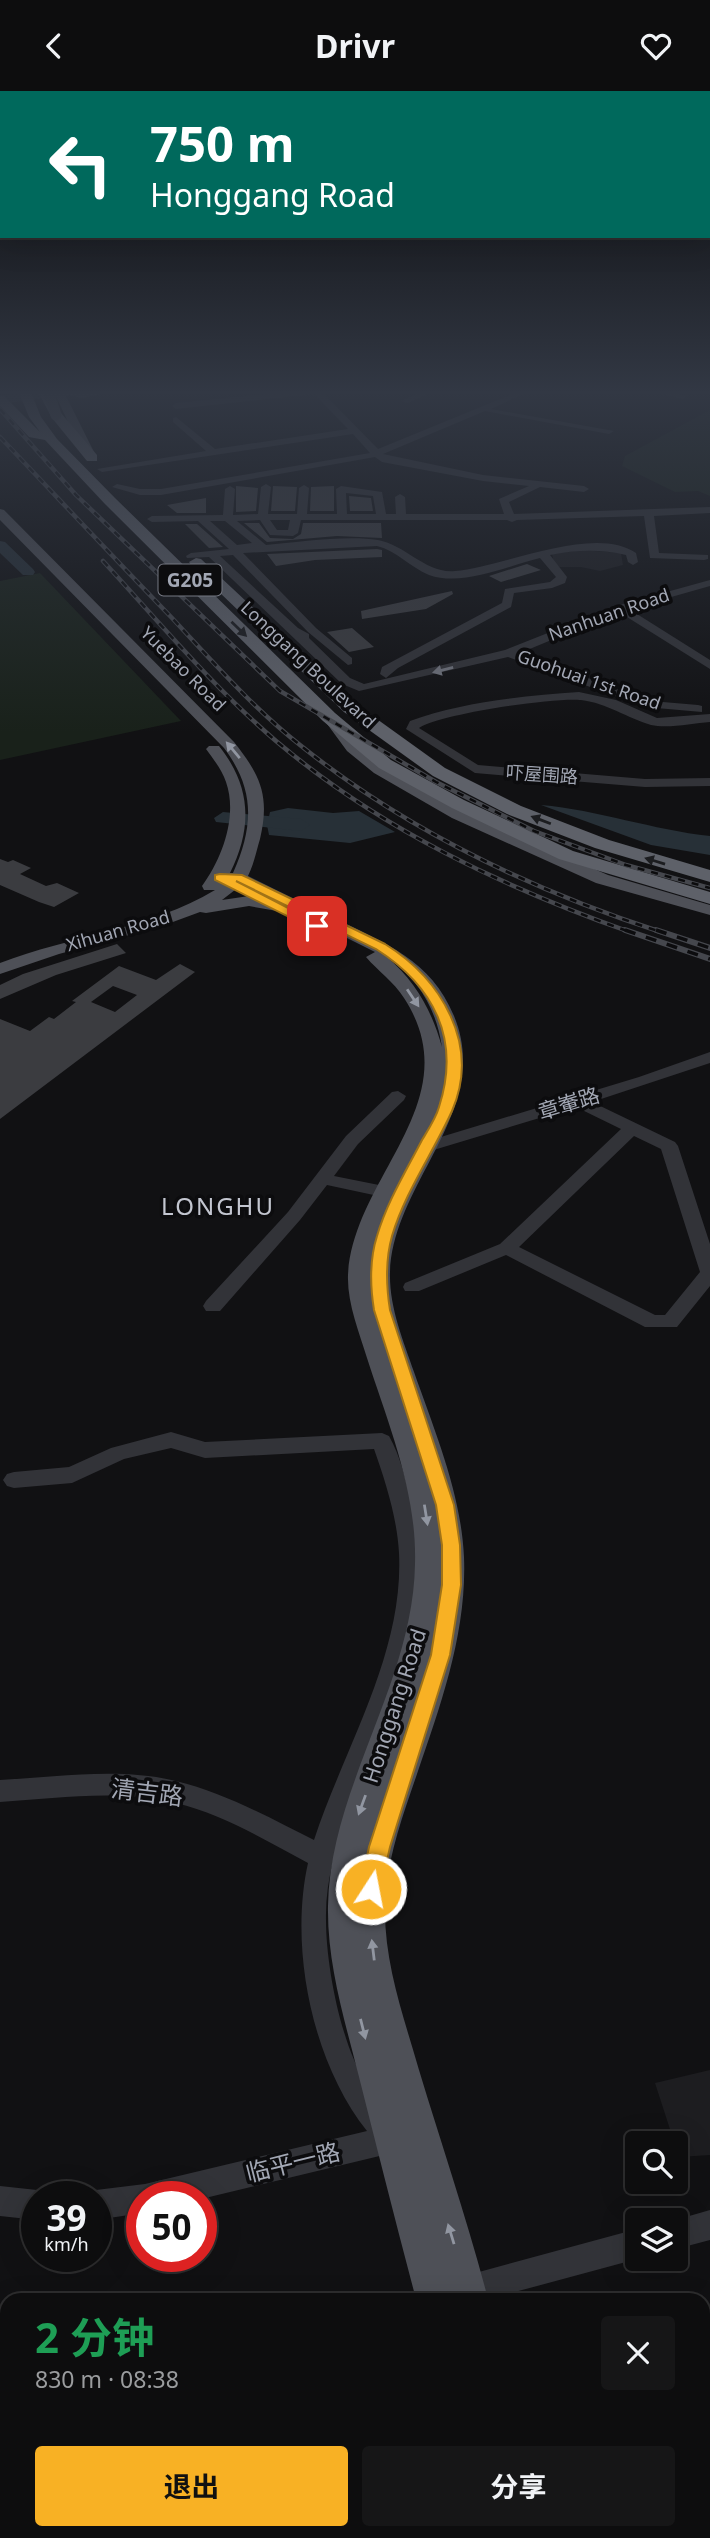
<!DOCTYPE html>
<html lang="zh">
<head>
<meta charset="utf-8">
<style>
  :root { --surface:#0d0d0e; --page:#161617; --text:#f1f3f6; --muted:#9a9c9e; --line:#2d2d2e; --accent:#f8b124 }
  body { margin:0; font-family:"Noto Sans","Noto Sans SC",sans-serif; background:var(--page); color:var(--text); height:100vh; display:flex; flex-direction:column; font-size:26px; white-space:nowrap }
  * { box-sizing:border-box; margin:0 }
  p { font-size:23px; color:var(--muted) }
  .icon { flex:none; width:38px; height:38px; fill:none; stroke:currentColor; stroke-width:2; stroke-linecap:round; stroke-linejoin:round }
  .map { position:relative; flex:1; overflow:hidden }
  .panel { position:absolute; left:0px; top:2202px; width:710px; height:247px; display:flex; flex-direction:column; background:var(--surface); border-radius:21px 21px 0 0; box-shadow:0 7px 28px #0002,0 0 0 2px var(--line) }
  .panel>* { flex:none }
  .guide { position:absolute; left:0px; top:0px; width:710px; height:147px; box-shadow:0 7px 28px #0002,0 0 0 2px var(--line); background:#00695c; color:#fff; overflow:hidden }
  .buttons { position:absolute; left:625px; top:2040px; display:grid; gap:14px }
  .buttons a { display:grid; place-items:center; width:63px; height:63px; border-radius:7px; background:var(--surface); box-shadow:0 7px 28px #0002,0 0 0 2px var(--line); font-size:35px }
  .speed { position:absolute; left:21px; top:2090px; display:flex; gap:14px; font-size:35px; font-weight:700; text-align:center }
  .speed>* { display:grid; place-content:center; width:91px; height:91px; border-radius:50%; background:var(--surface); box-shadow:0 7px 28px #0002,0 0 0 2px var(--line); line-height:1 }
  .speed small { font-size:18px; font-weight:400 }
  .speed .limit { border:10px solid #d22; background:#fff; color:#111 }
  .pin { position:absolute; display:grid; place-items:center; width:60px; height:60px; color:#fff; margin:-30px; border-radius:14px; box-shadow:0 4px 10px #0006 }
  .me { position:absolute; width:77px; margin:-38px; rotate:11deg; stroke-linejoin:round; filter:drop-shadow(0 0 5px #0008) }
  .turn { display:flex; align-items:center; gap:24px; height:147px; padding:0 35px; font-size:32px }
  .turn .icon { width:91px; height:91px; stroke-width:2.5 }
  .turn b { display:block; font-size:49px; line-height:60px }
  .round { display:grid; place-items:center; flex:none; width:74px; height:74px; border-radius:7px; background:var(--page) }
  .headline { display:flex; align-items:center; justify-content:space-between; height:119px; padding:0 35px }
  h1 { font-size:42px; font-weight:700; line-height:52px; color:#1e9e55 }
  .action { display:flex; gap:14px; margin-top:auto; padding:14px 35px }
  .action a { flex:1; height:80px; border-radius:7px; background:var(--accent); color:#111; font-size:28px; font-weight:700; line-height:80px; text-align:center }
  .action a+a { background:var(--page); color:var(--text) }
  header { display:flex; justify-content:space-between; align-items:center; height:91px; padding:0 35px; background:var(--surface); font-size:32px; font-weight:700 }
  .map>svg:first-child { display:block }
  .built { fill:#1d1d20 }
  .green { fill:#19211a }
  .water { fill:#273037 }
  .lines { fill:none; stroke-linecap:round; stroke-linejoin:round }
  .river { fill:#273037; fill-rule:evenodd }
  .building { fill:#3b3c40; fill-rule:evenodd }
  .minor { fill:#323338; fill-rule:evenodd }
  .major { fill:#4e5057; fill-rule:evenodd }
  .highway { fill:#5e6169; fill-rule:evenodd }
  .rail-far1-casing { stroke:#45474d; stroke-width:4.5 }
  .rail-casing { stroke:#45474d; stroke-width:6 }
  .rail-far1 { stroke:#0c0c0e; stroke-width:2.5; stroke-dasharray:7; stroke-linecap:butt }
  .rail { stroke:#0c0c0e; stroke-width:3.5; stroke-dasharray:11; stroke-linecap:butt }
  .major-bridge { stroke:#4e5057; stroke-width:11 }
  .oneway { fill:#1c1d20 }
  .oneway2 { fill:#70737c }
  .oneway3 { fill:#9196a1 }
  .route { fill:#f8b124; stroke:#a17317; stroke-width:2 }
  .labels { text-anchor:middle; stroke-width:7; stroke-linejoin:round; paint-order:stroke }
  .far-street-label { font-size:18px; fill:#a2a7b4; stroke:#0c0c0e }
  .shield { fill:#0c0c0e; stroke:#757882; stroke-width:2 }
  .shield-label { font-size:19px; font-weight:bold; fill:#a2a7b4 }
  .street-label { font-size:21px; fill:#a2a7b4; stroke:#0c0c0e }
  .quarter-label { font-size:24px; letter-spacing:2px; fill:#c3c6d0; stroke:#0c0c0e }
  .near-street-label { font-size:24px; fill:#a2a7b4; stroke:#0c0c0e }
</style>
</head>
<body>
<header><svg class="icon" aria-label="back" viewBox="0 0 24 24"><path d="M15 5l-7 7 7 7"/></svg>Drivr<svg class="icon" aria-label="heart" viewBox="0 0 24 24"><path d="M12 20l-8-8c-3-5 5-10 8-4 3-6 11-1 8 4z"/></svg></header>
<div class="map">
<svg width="710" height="2447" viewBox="0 0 710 2447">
  <rect width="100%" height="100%" fill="#111113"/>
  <path class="built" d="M582,459L621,462L623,474L600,480L581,476H555L552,463Z
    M710,1979V2064L679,2066L655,1992Z"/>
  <path class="green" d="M710,319V405L698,400L675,401L622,375L625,365Z
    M40,482L181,630L0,669V490Z"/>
  <path class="water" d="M541,714C598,719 653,739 710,745V764L651,754Z
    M288,717L333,722L359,720L395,741L350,752L269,744L267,734L270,721Z"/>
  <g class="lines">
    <path class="river" d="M54,299H84L78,303L0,313V305Z
      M0,450L5,451L33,478L35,481L33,484H23L0,462Z
      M223,721L301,728L310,734L301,740L216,731L214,727Z"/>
  </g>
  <path class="building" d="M236,395L258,397L256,420L236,421Z
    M273,395L297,396L295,420H271Z
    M334,395V420H310L311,396Z
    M349,405L371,407L373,420H350Z
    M206,407V422H177L167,414Z
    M244,432H259L270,447L293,448L301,443L303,432H381L382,447L337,445L267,451Z
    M185,433H197L223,456L209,457Z
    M377,458L382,459V466L315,469L276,475L267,463Z
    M527,473L541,479L501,491L489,485Z
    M452,500L453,503L426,518L362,528L361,520Z
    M352,537L374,556L349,561L327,541Z
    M0,768L8,771L13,769L31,777L20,783L46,795L57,792L79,802L54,816L39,811L0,794Z
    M117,853L126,862L56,884L0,908V894L23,883Z
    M180,873L195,881L0,1028V928L30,940L49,926L54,928L76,911L72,910L119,875L156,889ZM113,895L137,904L115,921L91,911Z"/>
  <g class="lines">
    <path class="minor" d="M307,299H332L323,302L378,358L522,299H532L491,318L614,340L609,343L485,320L383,363L483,384L584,395L589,398L584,401L540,396L509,411L514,423L710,416V422L654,425L659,462L708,464V468L704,469L650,467L644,425L517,429L512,431L507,429H301L298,442L293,445L270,444L260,429L237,430L266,454C298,451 347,444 378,449C406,454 426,483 455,480C503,476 594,433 636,462L638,471L633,474L628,471L626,464C600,458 576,459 550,464L567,486L565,492L552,497L514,502L511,516L398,577L386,587L380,583L382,576L502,512L505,498L550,491L556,486L540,467C507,475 463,496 429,484C410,476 397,460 377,455L243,462L316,537L352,567V573L348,574L308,541L233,464L220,465L298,537L309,543V547L350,587L364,593L505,559L616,515L710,489V495L629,518L710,569V578L619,521L520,562L651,610L698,614L702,615V621L645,616L508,566L359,600L342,593L209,466L187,467L186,465L191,462L229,458L198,430L152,431L147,428L152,425L223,424L225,398L230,395L235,398L233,424L258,423L261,396L266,393L271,396L268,423H297L299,397L304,394L309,397L307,423H337L336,398L341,395L382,401L386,423H396L395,406L400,403L405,406L406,423H504L499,408L529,395L483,390L382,371L375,366L161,404H140L112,396L117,393L140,398H161L370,362L353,343L102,381L97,378L206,360L173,331V327L176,326L215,358L348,338L314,303L176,318L172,315L176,312ZM346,402L373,405L376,423H347ZM270,429H290L288,439H277ZM210,430H225L252,452L237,454Z
      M425,299H436L408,312L401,310Z
      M454,299H469L470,300L466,303Z
      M643,299H660L687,305L683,308Z
      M579,601L616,609L657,627L710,623V631C693,632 668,638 651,634C627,627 607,612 581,609C555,606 439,623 419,637L478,674L645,688L710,687V695L645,696L475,682L406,638L410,630C462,611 523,605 579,601Z
      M710,961V972L592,1011L675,1051L678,1055L710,1153V1195L677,1236H645L506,1164L419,1200H405L403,1196L405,1192L500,1153L621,1038L576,1016L427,1061L421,1060L418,1056L421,1052L639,986ZM634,1045L661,1058L700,1181L665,1224H655L519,1156Z
      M398,1000L406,1005L404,1009L358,1053L334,1085L389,1096L392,1100L389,1104L383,1106L327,1094L300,1129L220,1220H206L203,1215L206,1210L288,1121L346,1045L392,1001Z
      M171,1341L205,1351L382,1342L389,1345C400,1364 406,1389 411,1410C440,1522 387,1613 350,1716C337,1752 325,1790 326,1829C326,1875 341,1953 366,1992C378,2012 398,2027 406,2048L402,2058L392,2062L201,2108V2105H142V2122L96,2129V2105H85L96,2099L145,2093L367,2040C312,1971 289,1857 308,1772C266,1750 223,1723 176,1712C120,1698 57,1707 0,1711V1689C57,1686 120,1676 176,1690C225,1702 270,1727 314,1749C344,1657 404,1563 399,1462C397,1427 386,1392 374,1358L205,1367L171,1357L124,1368L72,1392L14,1397L7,1395L3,1389L7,1383L14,1381L69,1376L111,1357Z
      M0,2095L37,2099L47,2104L37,2105V2129L0,2125Z
      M710,2119V2149L676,2158V2130H672Z
      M637,2138V2168L489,2208H457L453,2199L457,2188L468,2184Z"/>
    <path class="major" d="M53,299H120L82,307L65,303L96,365L94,367L84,365Z
      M0,418L4,419L234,651C261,685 270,705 260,748C256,761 254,773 248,785C276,799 305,813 334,827C385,852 431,869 454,925C493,1019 393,1091 390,1181C389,1216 403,1249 414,1281C435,1341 461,1402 464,1466C467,1542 441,1613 417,1683C404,1721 390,1759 386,1799C380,1861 402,1920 419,1979C442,2055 468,2131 488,2208H416C396,2133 377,2057 358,1982C344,1927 327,1872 328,1815C330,1696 413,1593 415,1473C417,1401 389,1335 367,1267C359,1241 347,1212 348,1184C353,1085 471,1010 404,907C394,891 378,880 366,866L375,861L285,816L277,820L249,815L206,822L200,821L162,835L59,863L0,883V872C70,845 150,838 215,799H204L202,795C222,768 238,725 226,691C222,679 214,669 206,658L209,655H219C251,695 253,736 230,782H233C254,735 255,698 224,657L0,429ZM240,795L268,808L249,805L222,809ZM387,866C419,889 436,917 442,956C432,920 416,891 387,866Z
      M329,622L334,623L357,654L384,676L464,721L608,784L710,814V824L596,792L452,727L374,682L347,660L322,626Z
      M476,2441H516L517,2447H477Z
      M523,2441H562L564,2447H524Z"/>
    <path class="highway" d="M18,299H30L41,326L57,348L115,407L335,622L391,669L464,709L573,760L710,801V813L559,768L452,717L379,677L323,630L105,413L45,349L29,346L0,315V304L4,305L40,341L29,326Z
      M37,299H47L61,322L97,364V370H87L52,327Z
      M196,467L201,468L356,613L445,677L521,715L609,749L710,779V791L595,757L507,723L433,685L344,621L191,474L189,471Z"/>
    <defs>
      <path id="rail-far1" d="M0,318L76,404L280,600L436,691L534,740L626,774L710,797
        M0,346C57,406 114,467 172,527C213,571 253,617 300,654C406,739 532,799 661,841
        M103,470C159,531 213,596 276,650C380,738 503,796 630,841"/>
      <path id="rail" d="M625,839L710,868
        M656,839L710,857"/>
    </defs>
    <use href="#rail-far1" class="rail-far1-casing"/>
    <use href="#rail" class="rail-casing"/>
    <use href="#rail-far1" class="rail-far1"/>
    <use href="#rail" class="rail"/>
    <path class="major-bridge" d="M48,299L56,324"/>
  </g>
  <defs><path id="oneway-solid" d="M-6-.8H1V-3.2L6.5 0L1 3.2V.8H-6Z" transform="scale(1.75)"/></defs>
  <g class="oneway">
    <use href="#oneway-solid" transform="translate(239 538) rotate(44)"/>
    <use href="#oneway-solid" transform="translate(541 729) rotate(-159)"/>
    <use href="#oneway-solid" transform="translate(655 770) rotate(-163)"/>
  </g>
  <use class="oneway2" href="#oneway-solid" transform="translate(443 579) rotate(166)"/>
  <g class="oneway3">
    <use href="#oneway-solid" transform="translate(233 659) rotate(-130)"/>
    <use href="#oneway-solid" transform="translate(413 907) rotate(56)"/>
    <use href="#oneway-solid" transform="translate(426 1424) rotate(81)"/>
    <use href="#oneway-solid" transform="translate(362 1714) rotate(110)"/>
    <use href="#oneway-solid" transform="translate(373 1859) rotate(-97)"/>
    <use href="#oneway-solid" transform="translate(363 1938) rotate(76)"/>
    <use href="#oneway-solid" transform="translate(451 2143) rotate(-107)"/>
  </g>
  <linearGradient id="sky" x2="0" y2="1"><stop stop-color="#09090a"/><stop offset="0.47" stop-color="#323844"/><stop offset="1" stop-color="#323844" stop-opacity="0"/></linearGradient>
  <rect width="710" height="641" fill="url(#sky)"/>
  <path class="route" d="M220,783L242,784L385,853C441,888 481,953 452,1020C433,1062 405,1101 392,1145C385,1170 386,1194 390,1219L454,1414L460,1454L461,1494L450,1564L390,1756L379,1805L371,1808L363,1805L360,1798L369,1756L431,1564L442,1494V1454L436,1414L374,1219C370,1194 369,1170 377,1145C387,1111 406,1080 422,1049C428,1039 436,1027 439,1016C461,948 434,895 376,858L236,790L323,835L313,838L215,789V784Z"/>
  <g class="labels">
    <g class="far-street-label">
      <text transform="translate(609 524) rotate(-19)" y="6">Nanhuan Road</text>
      <text transform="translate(308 574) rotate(43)" y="6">Longgang Boulevard</text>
      <text transform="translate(183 578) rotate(45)" y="6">Yuebao Road</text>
      <text transform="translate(589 589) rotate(19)" y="6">Guohuai 1st Road</text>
      <text transform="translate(542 684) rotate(4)" y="6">吓屋围路</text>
      <text transform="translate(118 840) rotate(-16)" y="6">Xihuan Road</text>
    </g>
    <rect class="shield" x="158.5" y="473.5" width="63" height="31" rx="5"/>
    <g class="shield-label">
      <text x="190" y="496">G205</text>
    </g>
    <g class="street-label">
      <text transform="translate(569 1013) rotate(-17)" y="7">章輋路</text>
      <text transform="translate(395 1615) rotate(-72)" y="7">Honggang Road</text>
    </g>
    <g class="quarter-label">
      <text x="218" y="1124">LONGHU</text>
    </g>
    <g class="near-street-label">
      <text transform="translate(147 1702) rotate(7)" y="8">清吉路</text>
      <text transform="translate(293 2072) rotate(-14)" y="8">临平一路</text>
    </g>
  </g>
</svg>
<div class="buttons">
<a><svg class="icon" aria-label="search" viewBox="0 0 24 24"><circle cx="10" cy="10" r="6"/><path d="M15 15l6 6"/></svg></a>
<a><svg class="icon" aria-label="layers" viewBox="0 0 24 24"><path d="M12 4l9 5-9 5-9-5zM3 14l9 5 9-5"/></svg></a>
</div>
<div class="speed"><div>39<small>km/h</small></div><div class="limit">50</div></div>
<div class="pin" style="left:317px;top:835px;background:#d93025"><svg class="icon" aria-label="arrive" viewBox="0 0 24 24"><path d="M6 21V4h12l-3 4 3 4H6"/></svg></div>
<svg class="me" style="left:371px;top:1798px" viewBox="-20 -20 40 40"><circle r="17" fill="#f8b124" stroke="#fff" stroke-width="3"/><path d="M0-11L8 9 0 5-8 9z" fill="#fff"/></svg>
<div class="guide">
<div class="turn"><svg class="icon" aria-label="left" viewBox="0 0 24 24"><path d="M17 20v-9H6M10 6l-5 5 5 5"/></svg><div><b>750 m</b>Honggang Road</div></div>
</div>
<section class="panel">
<div class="headline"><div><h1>2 分钟</h1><p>830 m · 08:38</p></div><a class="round"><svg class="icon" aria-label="close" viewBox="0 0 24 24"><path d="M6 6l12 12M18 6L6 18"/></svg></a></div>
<div class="action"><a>退出</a><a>分享</a></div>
</section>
</div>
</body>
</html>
